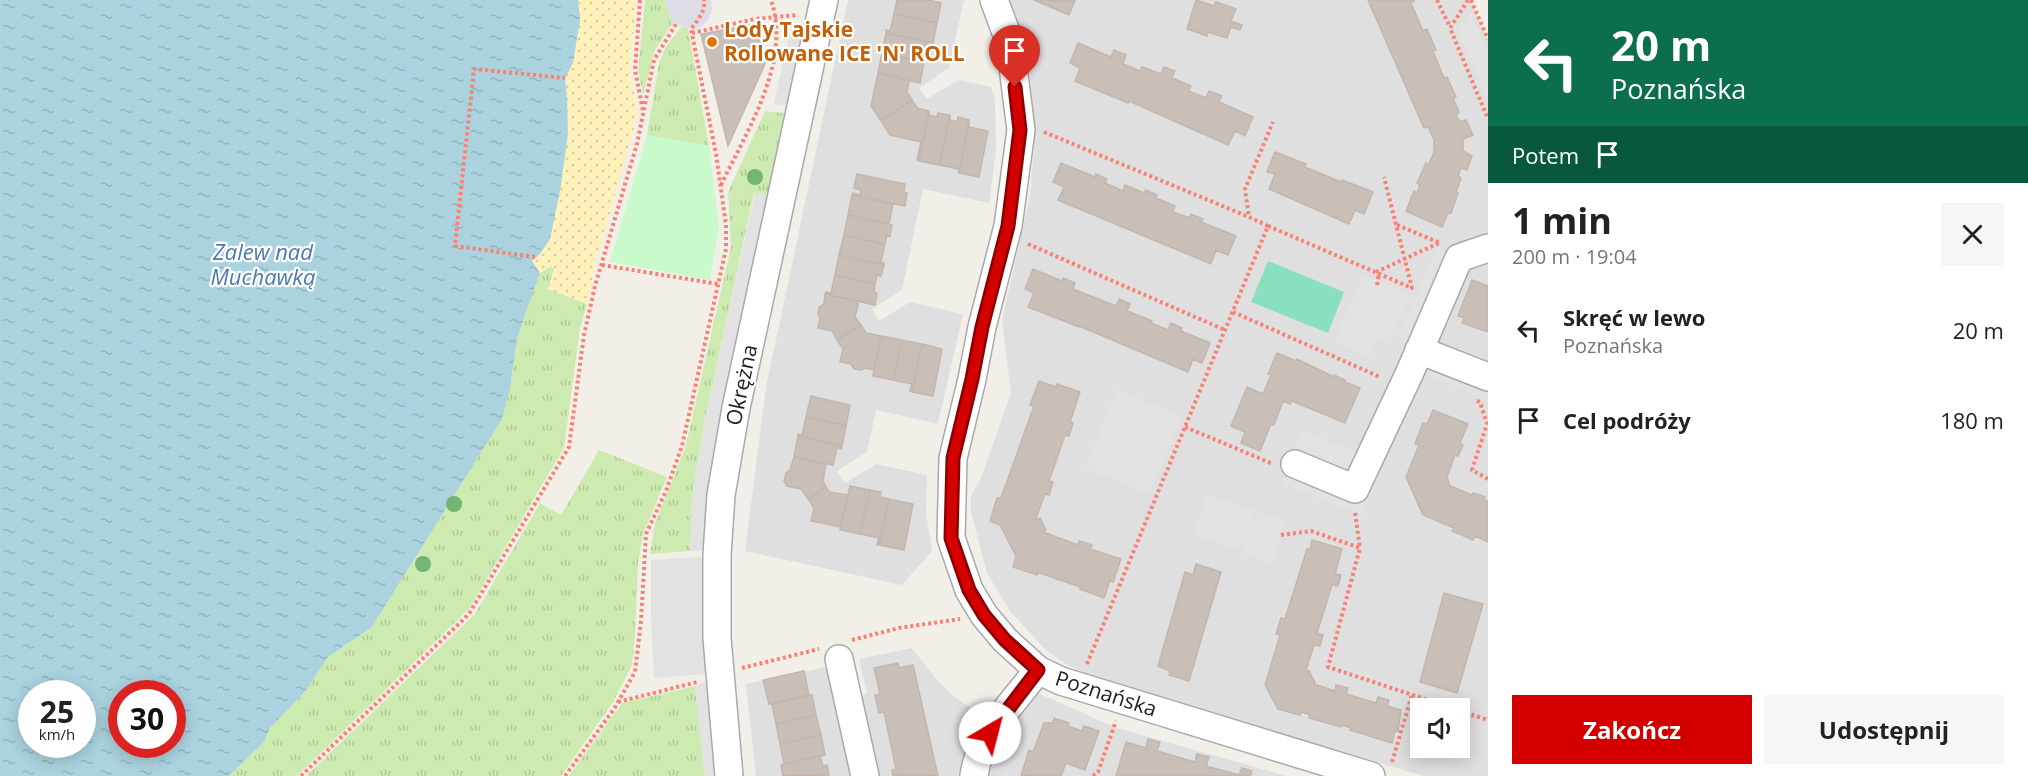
<!DOCTYPE html>
<html lang="pl">
<head>
<meta charset="utf-8">
<style>
  :root { --surface:#fff; --page:#f6f6f6; --text:#222; --muted:#767676; --accent:#d40000 }
  body { margin:0; font-family:"Open Sans",sans-serif; background:var(--page); color:var(--text); height:100vh; display:flex; flex-direction:column; font-size:22px; white-space:nowrap }
  * { box-sizing:border-box; margin:0 }
  p { font-size:20px; color:var(--muted) }
  .icon { flex:none; width:33px; height:33px; fill:none; stroke:currentColor; stroke-width:2; stroke-linecap:round; stroke-linejoin:round }
  .map { position:relative; flex:1; overflow:hidden }
  .sheet { display:flex; flex-direction:column; background:var(--surface); width:540px }
  .sheet>* { flex:none }
  .banner { background:#0b6e4f; color:#fff; overflow:hidden }
  .controls { position:absolute; left:1410px; top:698px; display:grid; gap:12px }
  .controls a { display:grid; place-items:center; width:60px; height:60px; border-radius:0px; background:var(--surface); box-shadow:0 3px 15px #0003; font-size:30px }
  .speed { position:absolute; left:18px; top:680px; display:flex; gap:12px; font-size:30px; font-weight:700; text-align:center }
  .speed>* { display:grid; place-content:center; width:78px; height:78px; border-radius:50%; background:var(--surface); box-shadow:0 3px 15px #0003; line-height:1 }
  .speed small { font-size:15px; font-weight:400 }
  .speed .limit { border:9px solid #d22; background:#fff; color:#111 }
  .pin { position:absolute; display:grid; place-items:center; width:51px; height:51px; color:#fff; margin:-62px -26px; border-radius:50% 50% 50% 0; rotate:-45deg; box-shadow:0 0 6px #0007 }
  .pin .icon { rotate:45deg }
  .me { position:absolute; width:66px; margin:-33px; rotate:37deg; stroke-linejoin:round; filter:drop-shadow(0 0 4px #0008) }
  .turn { display:flex; align-items:center; gap:21px; height:126px; padding:0 24px; font-size:27px }
  .turn .icon { width:78px; height:78px; stroke-width:2.5 }
  .turn b { display:block; font-size:42px; line-height:51px }
  .then { display:flex; align-items:center; height:57px; padding:0 24px; background:#0003; gap:12px; font-size:22px }
  .round { display:grid; place-items:center; flex:none; width:63px; height:63px; border-radius:0px; background:var(--page) }
  .headline { display:flex; align-items:center; justify-content:space-between; height:102px; padding:0 24px }
  h1 { font-size:36px; font-weight:700; line-height:45px }
  .action { display:flex; gap:12px; margin-top:auto; padding:12px 24px }
  .action a { flex:1; height:69px; border-radius:0px; background:var(--accent); color:#fff; font-size:24px; font-weight:700; line-height:69px; text-align:center }
  .action a+a { background:var(--page); color:var(--text) }
  ul { padding:0; list-style:none }
  li { display:flex; align-items:center; gap:18px; height:90px; padding:0 24px }
  li div { flex:1 }
  li b { display:block; font-size:22px }
  li em { font-style:normal }
  main { display:flex; flex:1; min-height:0 }
  .map>svg:first-child { display:block }
  .residential { fill:#e0dfdf; fill-rule:evenodd }
  .grass { fill:url(#grass-tufts) }
  .sand { fill:url(#sand-dots) }
  .park { fill:#c8facc }
  .pitch { fill:#88e0be }
  .parking { fill:#e2e2e2 }
  .plaza { fill:#dddde8 }
  .water { fill:url(#water-ripples); fill-rule:evenodd }
  .building { fill:#c7bfb8; stroke:#c4b6ab; stroke-width:1.5 }
  .lines { fill:none; stroke-linecap:round; stroke-linejoin:round }
  .street-casing { stroke:#a9a9a9; stroke-width:30 }
  .path { stroke:#fa8072; stroke-width:4; stroke-dasharray:3 3; stroke-linecap:butt }
  .street { stroke:#fff; stroke-width:27 }
  .tree { fill:#74b475 }
  .route-casing { stroke:#8a0000; stroke-width:15 }
  .route { stroke:#d40000; stroke-width:10 }
  .food-dot { fill:#e8710a; stroke:#fff; stroke-width:2 }
  .labels { text-anchor:middle; stroke-width:4.5; stroke-linejoin:round; paint-order:stroke }
  .food-label { font-size:21px; font-weight:bold; fill:#c56008; stroke:#fff; text-anchor:start }
  .street-label { font-size:21px; fill:#222; stroke:#fff }
  .water-label { font-size:22px; font-style:italic; fill:#4a7aab; stroke:#fff }
</style>
</head>
<body>
<main>
<div class="map">
<svg width="1488" height="776" viewBox="0 0 1488 776">
  <defs>
    <pattern id="grass-tufts" width="24" height="20" patternUnits="userSpaceOnUse" patternTransform="scale(1.5)"><rect width="24" height="20" fill="#cdebb0"/><path d="M3 7l-1-3M5 7V3M7 7l1-3M15 17l-1-3M17 17v-4M19 17l1-3" fill="none" stroke="#b0c997"/></pattern>
    <pattern id="sand-dots" width="8" height="8" patternUnits="userSpaceOnUse" patternTransform="scale(1.5)"><rect width="8" height="8" fill="#fff1ba"/><path d="M2 2h.1M6 6h.1" fill="none" stroke="#dacea0" stroke-width="1.8" stroke-linecap="round"/></pattern>
    <pattern id="water-ripples" width="26" height="14" patternUnits="userSpaceOnUse" patternTransform="scale(1.5)"><rect width="26" height="14" fill="#aad3df"/><path d="M2 4q2-2 4 0t4 0M15 11q2-2 4 0t4 0" fill="none" stroke="#92b5bf"/></pattern>
  </defs>
  <rect width="100%" height="100%" fill="#f2efe9"/>
  <path class="residential" d="M848,0H964L949,68L919,88L927,99L958,80L991,87L995,101L996,150L989,203L923,189L902,290L872,309L879,321L910,302L963,314L938,424L876,410L867,452L837,471L845,483L876,464L927,475L926,513L932,551L902,585L745,551L766,387Z
    M1007,0H1471L1488,40V776H1423L1094,677L1067,665L1046,650L1010,611L987,573L971,512V496L981,478L1011,393L1002,320L1030,196L1034,145L1030,76L1021,39ZM1420,708H1460V747H1420Z
    M912,648L936,679L956,698L989,721L963,761L962,776H871L858,699L867,693L859,659Z
    M826,667L850,776H756L746,684Z
    M1033,691L1117,728L1287,776H983L991,755Z"/>
  <path class="grass" d="M645,0H665L670,17L674,21L655,50L643,96L638,70Z
    M682,26L688,28L709,146L647,135L659,63L665,48Z
    M765,111L784,113L771,194L754,193L704,424L692,499L690,551L650,554L655,523L685,449L731,247L728,192Z
    M551,266L554,269L548,289L587,304L580,328L564,448L469,609L297,776H229L263,743L270,728L304,693L329,656L371,628L510,388L517,338L540,273Z
    M599,450L667,477L643,534L638,564L635,635L632,665L613,702L561,776H306L475,614L540,503L561,515Z
    M695,686L705,776H569L622,703Z"/>
  <path class="sand" d="M578,0H636L630,70L638,113L595,266L587,304L548,289L554,269L551,266L540,273L532,261L535,257L565,78C577,54 580,27 578,0Z"/>
  <path class="park" d="M647,135L709,146L719,227L710,280L610,262Z"/>
  <path class="pitch" d="M1268,261L1344,292L1328,333L1251,302Z"/>
  <path class="parking" d="M1471,13L1488,53V100L1458,33Z
    M810,19L790,107L774,104L790,30Z
    M755,193L771,194L709,550L690,551L692,499L704,424Z
    M1437,248L1456,257L1417,348L1398,339Z
    M1365,275L1410,295L1388,344L1377,339L1369,357L1334,341Z
    M1433,359L1488,383V405L1485,399L1426,374Z
    M1117,389L1182,416L1150,494L1085,468Z
    M1302,430L1384,463L1363,515L1281,484Z
    M1207,494L1255,510L1252,516L1255,521L1259,512L1285,521L1272,564L1242,553L1246,543L1242,542L1238,551L1193,536Z
    M702,557L705,674L654,678L651,620V560Z
    M710,680L719,776H705L695,686Z
    M1460,728L1475,732L1466,765L1451,761L1455,747H1460Z"/>
  <path class="plaza" d="M665,0H711L712,9L709,19L701,27L691,29L676,24L670,17Z"/>
  <path class="water" d="M0,0H578L580,20L573,63L565,78L567,98L568,134L560,191L550,239L540,254L532,261L540,273L517,338L510,388L502,419L371,628L329,656L304,693L270,728L264,742L229,776H0ZM32,693H82V744H32ZM122,693H172V744H122Z"/>
  <path class="building" d="M897,0H928L941,3L937,23L894,14Z
    M1034,0H1075L1069,15Z
    M1196,0L1214,6L1216,2L1236,9L1231,21L1242,25L1240,30L1231,27L1227,38L1208,32L1207,36L1187,29Z
    M1368,0H1414V1L1411,3L1423,31L1427,29L1436,50L1433,51L1444,78L1447,77L1456,97L1453,98L1459,112L1456,115L1460,122L1466,120L1473,135L1463,139V151L1472,156L1467,170L1461,168L1458,176L1461,178L1456,192L1458,193L1451,213H1448L1442,227L1406,211L1414,191L1417,193L1420,185L1417,183L1426,163L1429,164L1434,152V140L1428,127L1424,128Z
    M894,14L937,23L933,43L886,33V30L890,31Z
    M756,24L765,64L728,146L701,34Z
    M886,33L928,42L924,62L882,53Z
    M1078,43L1111,57L1114,50L1126,55L1123,64L1140,71L1142,67L1161,74L1164,67L1175,71L1172,78L1191,86L1189,91L1206,98L1209,91L1222,96L1219,102L1253,117L1245,136L1235,131L1228,145L1129,101L1128,103L1075,81L1080,68L1070,63Z
    M882,53L924,62L920,83L878,73Z
    M878,73L909,81L907,92L912,100L881,121L871,106Z
    M912,100L917,108L929,111L919,161L917,160L921,142L890,135L881,121Z
    M929,111V115L937,117L938,113L950,115L939,165L919,161Z
    M950,115V120L957,122L958,117L969,120L959,173L958,169L939,165Z
    M969,120V127L988,131L979,177L959,173Z
    M1275,152L1306,164L1305,167L1341,182L1342,180L1373,192L1364,214L1355,210L1349,224L1269,189L1275,174L1267,172Z
    M1061,163L1095,177L1096,174L1107,179L1105,183L1123,191L1125,185L1144,193L1146,190L1157,195L1156,198L1175,206L1173,212L1190,218L1191,214L1203,219L1201,222L1236,236L1228,255L1216,250L1211,264L1058,200L1064,187L1053,182Z
    M857,174L905,184L904,193H907L905,206L852,195L853,193L860,195L861,190L854,188Z
    M852,195L893,204L889,224L848,215Z
    M848,215L892,225L890,236L887,235L885,244L844,235Z
    M844,235L885,244L881,262L884,263V265L839,255Z
    M839,255L884,265L881,276L877,275L875,284L835,275Z
    M1033,269L1062,281L1063,278L1075,283L1073,289L1116,306L1119,299L1130,304L1127,311L1152,321L1151,323L1168,330L1171,323L1182,328L1181,331L1210,343L1202,363L1193,359L1188,372L1079,326V327L1028,307L1034,293L1025,289Z
    M835,275L875,284L874,293H877L875,305L825,294L826,292L831,293Z
    M1472,280L1488,286V332L1462,323L1464,318L1458,316Z
    M825,294L859,301L855,317L861,325L837,340L832,331L818,328L820,318L818,314L819,307L824,304Z
    M861,325L866,333L881,336L874,370L865,368L861,370L854,369L851,364L840,362L843,349L837,340Z
    M881,336L902,340L893,380L873,376Z
    M902,340L922,344L912,392L910,391L912,384L893,380Z
    M922,344L942,349L933,396L912,392Z
    M1277,353L1296,361L1297,359L1334,377V375L1345,380V382L1360,388L1345,423L1292,401L1290,404L1283,401L1274,425L1271,424L1260,451L1241,443L1245,432L1231,426L1247,387L1263,394L1271,375L1268,374Z
    M1039,381L1056,387L1057,384L1080,392L1070,422L1073,423L1069,436L1065,435L1049,481L1053,482L1049,495L1045,494L1036,518V520L1040,518L1046,530L1043,532L1078,545L1079,541L1092,545L1090,549L1121,559L1113,582L1110,580L1104,598L1080,589V587L1037,572V575L1013,567L1016,556L1000,525L990,521L997,498H1001L1034,406L1030,405Z
    M811,396L850,405L846,426L806,417Z
    M1433,410L1468,424L1460,443L1463,445L1458,456L1455,455L1447,477L1450,486L1472,495L1473,493L1485,497L1484,500L1488,501V542L1475,536L1473,540L1452,531L1454,528L1423,515L1406,477L1419,445L1415,444L1423,423L1427,424Z
    M806,417L846,426L842,446L798,436V434L802,435Z
    M798,436L842,446L841,449L837,448L833,465L794,457Z
    M794,457L826,464L823,481L826,487L808,499L801,489L787,486L784,481L786,473L790,470Z
    M850,486L870,490L860,534L840,530Z
    M826,487L829,492L848,495L841,527L811,521L814,508L808,499Z
    M870,490L881,492L880,497L889,499L879,545H877L879,538L860,534Z
    M889,499L913,504L904,550L879,545Z
    M1312,540L1342,549L1335,574L1341,575L1338,586L1332,585L1317,633L1323,635L1320,646L1314,645L1306,670L1309,671L1315,682L1314,684L1335,691L1336,685L1348,688L1346,694L1376,703L1378,697L1389,700L1387,706L1401,710L1398,731L1395,730L1392,743L1350,730L1351,728L1342,725L1341,727L1309,718L1310,715L1301,712L1300,715L1278,709L1265,685L1280,635L1276,634L1281,618L1285,619L1307,549L1310,550Z
    M1196,564L1221,572L1189,681L1169,675L1170,671L1158,666L1185,572L1193,575Z
    M1444,593L1483,604L1457,693L1420,682Z
    M898,663L899,668L913,665L938,776H893L892,770L896,769L884,712L879,713L875,695L880,694L874,668Z
    M804,671L809,695L769,704L763,680Z
    M812,695L816,715L776,724L772,704Z
    M816,715L821,735L780,744L776,724Z
    M1054,718L1069,723L1068,726L1082,731L1084,726L1099,731L1085,770L1066,763L1061,776H1021L1029,750L1033,752L1044,723H1053Z
    M821,735L825,755L784,764L780,744Z
    M1148,739L1160,742L1157,751L1195,762L1197,754L1209,757L1206,766L1239,775L1242,768L1252,771L1250,776H1116L1126,742L1146,748Z
    M820,756L823,766L827,765L829,775L783,776L781,765Z"/>
  <g class="lines">
    <defs>
      <path id="street" d="M994,0L1010,43L1021,130L1008,226L982,327L972,379L953,458L951,538L969,590L984,615L1005,640L1038,670L1061,681L1371,776
        M1419,350L1488,377
        M1295,464L1355,489L1410,372L1459,258L1488,248
        M839,659L865,776
        M729,776L717,638V555L721,495L736,408L824,0
        M974,776C979,735 1014,702 1038,670"/>
    </defs>
    <use href="#street" class="street-casing"/>
    <path class="path" d="M640,0L635,70L643,111
      M1437,0L1450,27
      M1468,0L1450,28L1488,119
      M1471,0L1488,39
      M692,33L755,19L797,15
      M1044,132L1249,217
      M721,185C747,131 792,61 771,0
      M1397,225L1440,243
      M1268,226L1249,217L1245,189L1273,122
      M1028,244L1225,330
      M535,257L455,246L474,69L565,78
      M602,265L718,284
      M1376,272L1439,243
      M1377,285L1379,273
      M1233,312L1380,377
      M1477,401L1480,402L1487,424L1472,470L1488,479
      M1185,427L1273,464
      M1355,513L1360,548
      M1281,535L1311,531L1360,548L1328,667L1452,708
      M852,640L899,628L960,619
      M1087,664L1268,226L1412,288L1384,177
      M742,668L819,649
      M618,702L697,682
      M1460,711L1488,720
      M1392,762L1412,695
      M301,776L469,614L569,447L584,335L595,286L637,144L654,60L676,24
      M565,776L614,709L635,672L641,621L646,534L666,491L682,446L726,249V225L716,154L691,29C697,21 706,11 704,0
      M1093,776L1098,772L1116,721"/>
    <use href="#street" class="street"/>
  </g>
  <g class="tree">
    <circle cx="755" cy="177" r="8"/>
    <circle cx="454" cy="504" r="8"/>
    <circle cx="423" cy="564" r="8"/>
  </g>
  <g class="lines">
    <defs>
      <path id="route" d="M990,733L1038,670L1005,640L984,615L969,590L951,538L953,458L972,379L982,327L1008,226L1020,130L1015,87"/>
    </defs>
    <use href="#route" class="route-casing"/>
    <use href="#route" class="route"/>
  </g>
  <circle class="food-dot" cx="712" cy="42" r="6"/>
  <g class="labels">
    <g class="food-label">
      <text x="724" y="37">Lody Tajskie<tspan x="724" dy="24">Rollowane ICE 'N' ROLL</tspan></text>
    </g>
    <g class="street-label">
      <text transform="translate(742 385) rotate(-78)" y="7">Okrężna</text>
      <text transform="translate(1106 694) rotate(18)" y="7">Poznańska</text>
    </g>
    <g class="water-label">
      <text x="263" y="260">Zalew nad<tspan x="263" dy="25">Muchawką</tspan></text>
    </g>
  </g>
</svg>
<div class="controls">
<a><svg class="icon" aria-label="sound" viewBox="0 0 24 24"><path d="M4 9h4l5-4v14l-5-4H4zM17 9q2 3 0 6"/></svg></a>
</div>
<div class="speed"><div>25<small>km/h</small></div><div class="limit">30</div></div>
<div class="pin" style="left:1015px;top:87px;background:#d93025"><svg class="icon" aria-label="arrive" viewBox="0 0 24 24"><path d="M6 21V4h12l-3 4 3 4H6"/></svg></div>
<svg class="me" style="left:990px;top:733px" viewBox="-20 -20 40 40"><circle r="19" fill="#fff"/><path d="M0-13L10 11 0 6-10 11z" fill="#d40000"/></svg>
</div>
<section class="sheet">
<div class="banner">
<div class="turn"><svg class="icon" aria-label="left" viewBox="0 0 24 24"><path d="M17 20v-9H6M10 6l-5 5 5 5"/></svg><div><b>20 m</b>Poznańska</div></div>
<div class="then">Potem<svg class="icon" aria-label="arrive" viewBox="0 0 24 24"><path d="M6 21V4h12l-3 4 3 4H6"/></svg></div>
</div>
<div class="headline"><div><h1>1 min</h1><p>200 m · 19:04</p></div><a class="round"><svg class="icon" aria-label="close" viewBox="0 0 24 24"><path d="M6 6l12 12M18 6L6 18"/></svg></a></div>
<ul>
<li><svg class="icon" aria-label="left" viewBox="0 0 24 24"><path d="M17 20v-9H6M10 6l-5 5 5 5"/></svg><div><b>Skręć w lewo</b><p>Poznańska</p></div><em>20 m</em></li>
<li><svg class="icon" aria-label="arrive" viewBox="0 0 24 24"><path d="M6 21V4h12l-3 4 3 4H6"/></svg><div><b>Cel podróży</b></div><em>180 m</em></li>
</ul>
<div class="action"><a>Zakończ</a><a>Udostępnij</a></div>
</section>
</main>
</body>
</html>
